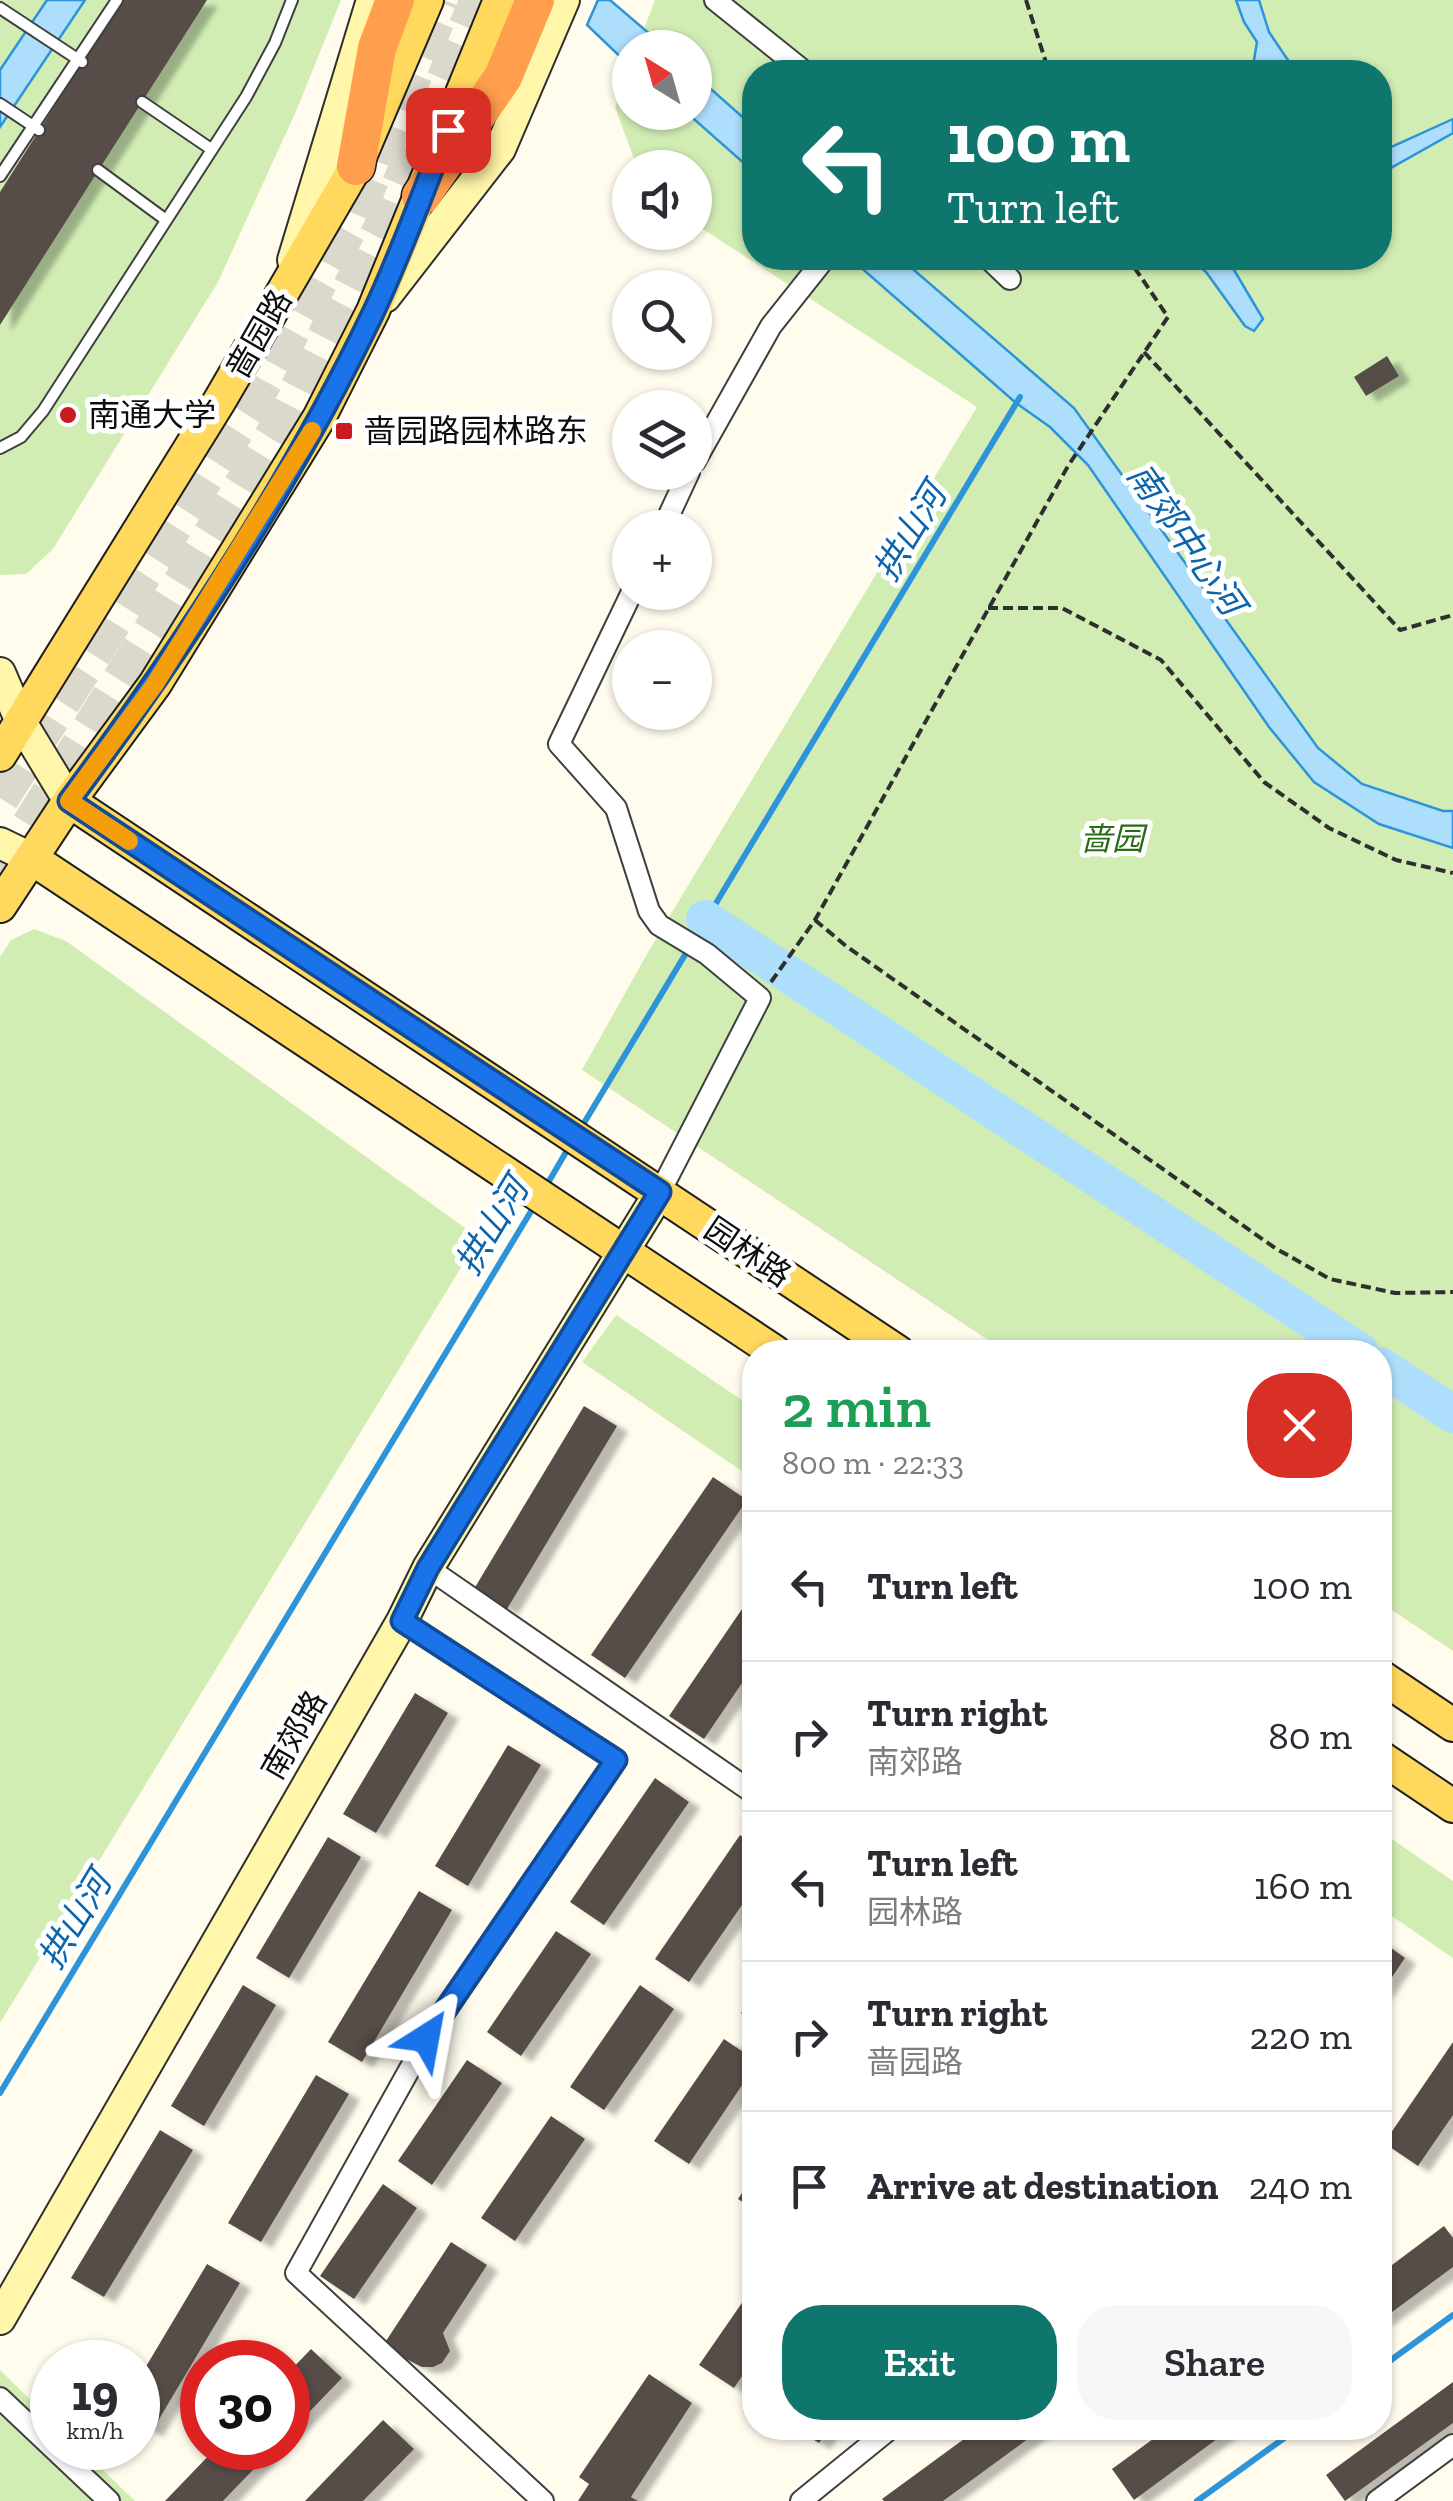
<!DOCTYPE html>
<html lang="en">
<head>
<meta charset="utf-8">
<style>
  :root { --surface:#fff; --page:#f7f7f7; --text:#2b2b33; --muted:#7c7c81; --line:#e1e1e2; --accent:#0f766e }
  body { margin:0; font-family:"Zilla Slab","Noto Sans SC",serif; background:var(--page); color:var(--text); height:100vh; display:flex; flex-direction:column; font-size:38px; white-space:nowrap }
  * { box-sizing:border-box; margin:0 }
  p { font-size:32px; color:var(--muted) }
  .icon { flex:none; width:55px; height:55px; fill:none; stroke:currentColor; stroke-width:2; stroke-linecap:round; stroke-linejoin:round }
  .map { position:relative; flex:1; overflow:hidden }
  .drawer { position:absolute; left:742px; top:1340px; width:650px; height:1100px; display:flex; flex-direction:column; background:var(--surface); border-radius:40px; box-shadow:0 2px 8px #0004 }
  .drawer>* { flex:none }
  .top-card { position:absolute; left:742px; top:60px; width:650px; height:210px; border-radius:40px; box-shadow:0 2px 8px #0004; background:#0f766e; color:#fff; overflow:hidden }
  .needle { width:65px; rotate:323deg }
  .tools { position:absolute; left:612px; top:30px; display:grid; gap:20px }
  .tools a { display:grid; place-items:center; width:100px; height:100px; border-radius:50%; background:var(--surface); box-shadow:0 2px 8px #0004; font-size:50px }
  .speed { position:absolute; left:30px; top:2340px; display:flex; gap:20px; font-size:50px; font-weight:700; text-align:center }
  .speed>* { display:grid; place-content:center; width:130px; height:130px; border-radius:50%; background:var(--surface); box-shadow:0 2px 8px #0004; line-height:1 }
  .speed small { font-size:25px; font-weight:400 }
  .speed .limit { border:15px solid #d22; background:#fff; color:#111 }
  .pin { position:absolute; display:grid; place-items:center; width:85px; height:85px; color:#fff; margin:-42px; border-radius:20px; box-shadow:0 5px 15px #0006 }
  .me { position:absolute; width:110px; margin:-55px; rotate:34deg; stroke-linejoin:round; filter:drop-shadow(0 0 8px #0008) }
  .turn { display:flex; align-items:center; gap:35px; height:210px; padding:0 40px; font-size:45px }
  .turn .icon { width:130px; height:130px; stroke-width:2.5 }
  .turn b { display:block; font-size:70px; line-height:85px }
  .round { display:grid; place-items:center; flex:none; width:105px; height:105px; border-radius:40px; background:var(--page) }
  .summary { display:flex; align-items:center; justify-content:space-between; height:170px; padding:0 40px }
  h1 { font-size:60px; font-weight:600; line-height:75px; color:#1e9e55 }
  .cta { display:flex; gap:20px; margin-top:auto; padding:20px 40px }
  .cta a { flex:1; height:115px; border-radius:40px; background:var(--accent); color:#fff; font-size:40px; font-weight:600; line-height:115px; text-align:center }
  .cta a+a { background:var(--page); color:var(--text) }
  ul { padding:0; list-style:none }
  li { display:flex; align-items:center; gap:30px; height:150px; padding:0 40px; border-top:2px solid var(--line) }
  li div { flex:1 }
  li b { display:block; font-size:38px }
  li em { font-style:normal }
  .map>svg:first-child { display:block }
  .green { fill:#d1edb4; fill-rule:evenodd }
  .water { fill:#addefb; stroke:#2e94d9; stroke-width:2.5 }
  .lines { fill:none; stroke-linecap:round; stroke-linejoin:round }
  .stream { stroke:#2e94d9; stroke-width:6 }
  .river { stroke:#addefb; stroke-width:38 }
  .building { fill:#574e49; filter:url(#shadow) }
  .highway-tunnel { stroke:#dbd8cc; stroke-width:38; stroke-dasharray:38 19; stroke-linecap:butt }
  .lane-casing { stroke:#404040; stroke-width:14 }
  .street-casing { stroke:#404040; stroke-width:24 }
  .secondary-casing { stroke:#2f2f2f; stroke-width:34 }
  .primary-casing { stroke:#1e1e1e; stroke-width:36 }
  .highway-casing { stroke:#1e1e1e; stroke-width:41 }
  .path { stroke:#2f2f2f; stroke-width:4; stroke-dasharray:10 5; stroke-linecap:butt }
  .lane { stroke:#fff; stroke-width:10 }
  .street { stroke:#fff; stroke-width:20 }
  .secondary { stroke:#fff6a9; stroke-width:30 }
  .primary { stroke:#ffd85e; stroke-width:32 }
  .highway { stroke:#ff9e4c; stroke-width:38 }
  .route-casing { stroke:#114b97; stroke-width:25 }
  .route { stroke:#1a73e8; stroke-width:18 }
  .slow { stroke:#f59e0b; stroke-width:18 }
  .poi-dot { fill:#c91921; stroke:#fff; stroke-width:4 }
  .labels { text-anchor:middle; stroke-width:10; stroke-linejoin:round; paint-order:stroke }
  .street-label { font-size:32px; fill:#0d0d0d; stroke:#fff }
  .poi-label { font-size:32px; fill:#0d0d0d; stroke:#fff; text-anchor:start }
  .park-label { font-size:32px; font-style:italic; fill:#296b18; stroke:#fff }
  .water-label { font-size:35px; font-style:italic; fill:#0c65aa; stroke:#fff }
</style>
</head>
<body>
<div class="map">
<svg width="1453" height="2501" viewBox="0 0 1453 2501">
  <defs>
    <filter id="shadow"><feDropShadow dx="11" dy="6" stdDeviation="2.5" flood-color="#0004"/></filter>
  </defs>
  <rect width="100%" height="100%" fill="#fffcee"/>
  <path class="green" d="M0,0H341L297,109L218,282L53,549L26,574L0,575Z
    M655,0H1453V1651L1380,1602V1352H1006L582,1070L651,947L977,407L695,224V168L637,167L615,107L630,67V112H695V48L637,47ZM755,72H1380V258H755Z
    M34,929L66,941L479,1238L0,2023V957L11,940Z
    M616,1315L755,1409V1480L582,1362Z
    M1380,1831L1453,1881V1958L1380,1908Z
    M0,2370L52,2421V2448H80L135,2501H0Z"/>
  <path class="water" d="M47,0H85L0,127V70Z
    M598,0H610L665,47L630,48V66L587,25Z
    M1236,0H1259L1269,32L1296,72H1252L1257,42L1244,22Z
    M695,75L755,128V173L687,113L695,112Z
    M1453,119V133L1380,174V152Z
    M850,258H900L1074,408L1318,748L1362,784L1443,811H1453V848L1379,824L1314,782L1269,727L1088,465L1050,427L1016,403Z
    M1188,258H1227L1263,319L1254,331L1245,326L1206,272Z"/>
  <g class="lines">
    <path class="stream" d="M581,1128L1020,397
      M545,1188L569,1147
      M0,2093L536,1203
      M1380,2368L1453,2315
      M1197,2501L1298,2428"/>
    <path class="river" d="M705,919L1360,1352
      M1380,1366L1453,1414"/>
  </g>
  <path class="building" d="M122,0H207L0,325V192Z
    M1387,356L1399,376L1366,396L1354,377Z
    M584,1406L617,1426L507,1609L474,1589Z
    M713,1477L747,1500L625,1678L591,1655Z
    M755,1590V1664L704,1739L669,1716Z
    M415,1693L448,1713L376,1833L343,1814Z
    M508,1745L541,1765L468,1886L435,1866Z
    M655,1778L689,1802L604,1925L570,1902Z
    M740,1835L755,1846V1886L689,1982L655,1959Z
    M328,1837L361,1857L289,1978L256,1958Z
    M419,1891L452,1910L362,2062L328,2042Z
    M556,1931L591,1954L521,2056L487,2032Z
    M1380,1940L1405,1958L1380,1995Z
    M243,1985L276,2005L204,2126L171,2106Z
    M640,1985L674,2009L604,2110L570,2087Z
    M755,1992V2022L741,2013Z
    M724,2039L755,2060V2066L689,2164L654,2141Z
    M1453,2042V2115L1418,2166L1384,2143Z
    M467,2060L502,2083L432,2185L398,2161Z
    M316,2075L349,2094L261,2242L228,2223Z
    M551,2116L585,2139L515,2241L481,2218Z
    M160,2130L193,2150L104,2297L71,2278Z
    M755,2174V2210L738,2199Z
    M383,2184L417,2208L354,2299L320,2276Z
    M1444,2226L1453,2238V2267L1380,2321V2274Z
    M451,2242L487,2265L443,2333L450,2351L442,2363L433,2367H422L400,2356L386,2341Z
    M207,2264L240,2283L152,2431L138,2423V2380Z
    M755,2284V2357L734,2388L699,2365Z
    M311,2349L342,2378L288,2434V2373Z
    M649,2374L692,2403L631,2497L638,2501H578L589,2484L579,2477Z
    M1453,2382V2423L1345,2501L1326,2475Z
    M383,2420L414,2449L363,2501H305Z
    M796,2428H830L819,2443Z
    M979,2428H1043L943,2501H884L882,2499Z
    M1168,2428H1232L1134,2500L1112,2469Z
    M216,2448H274L223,2501H165Z"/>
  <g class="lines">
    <path class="highway-tunnel" d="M0,798L246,413L355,216L444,0
      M0,874L278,429L381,231L479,0"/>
    <defs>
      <path id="lane" d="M0,8L82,62
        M142,102L211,149
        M0,104L39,130
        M98,170L166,220
        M0,176L117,0
        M0,448L21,437L43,411L246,97L275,43L292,0"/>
      <path id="street" d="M715,0L805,72
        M988,258L1010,279
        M695,461L771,326L825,258
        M663,528L689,472
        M632,592L559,744L616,808L649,911L659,925L707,954L760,998L660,1192
        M428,1568L755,1794
        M402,1621L616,1760L427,2038L296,2273L543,2501
        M0,2398L109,2501
        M801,2501L891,2428
        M1377,2501L1453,2445"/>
      <path id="secondary" d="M293,260L372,0
        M385,297L500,149L564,0
        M0,673L21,722L69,801
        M0,843L31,858
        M0,2319L402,1621L428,1568L660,1192"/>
      <path id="primary" d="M0,755L220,400L356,166L427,0
        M69,801L898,1352
        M31,858L775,1352
        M0,906L69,801L155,684L319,418L373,311L500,0
        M1380,1676L1453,1725
        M1380,1757L1453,1806"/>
      <path id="highway" d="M356,166L377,48L395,0
        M421,196L503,77L535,0"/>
    </defs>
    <use href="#lane" class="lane-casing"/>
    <use href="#street" class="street-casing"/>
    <use href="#secondary" class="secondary-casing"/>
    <use href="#primary" class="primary-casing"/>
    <use href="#highway" class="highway-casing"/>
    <path class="path" d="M1026,0L1049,72
      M1144,352L1400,630L1453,615
      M988,608H1062L1161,660L1264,782L1329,828L1396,860L1453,873
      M815,920L846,946L1275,1248L1330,1279L1395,1293L1453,1292
      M771,982L815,920L1068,466L1168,317L1128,258"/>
    <use href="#lane" class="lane"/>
    <use href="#street" class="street"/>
    <use href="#secondary" class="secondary"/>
    <use href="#primary" class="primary"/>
    <use href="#highway" class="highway"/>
  </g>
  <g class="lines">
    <defs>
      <path id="route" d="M426,2038L616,1760L402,1621L428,1568L660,1192L69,801C181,650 292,482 373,313C401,254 423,191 448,130"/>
    </defs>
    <use href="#route" class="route-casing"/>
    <use href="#route" class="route"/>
    <path class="slow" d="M129,841L69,801L155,684L312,431"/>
  </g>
  <g class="poi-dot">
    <circle cx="68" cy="415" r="10"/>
    <rect x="334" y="421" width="20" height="20" rx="5"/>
  </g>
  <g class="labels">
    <g class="street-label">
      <text transform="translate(259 334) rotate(-60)" y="11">啬园路</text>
      <text transform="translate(748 1252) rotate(34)" y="11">园林路</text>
      <text transform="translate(294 1735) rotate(-60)" y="11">南郊路</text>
    </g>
    <g class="poi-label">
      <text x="88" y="426">南通大学</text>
      <text x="364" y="442">啬园路园林路东</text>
    </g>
    <g class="park-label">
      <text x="1112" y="850">啬园</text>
    </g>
    <g class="water-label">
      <text transform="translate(910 532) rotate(-59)" y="12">拱山河</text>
      <text transform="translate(1186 539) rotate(55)" y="12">南郊中心河</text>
      <text transform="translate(492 1226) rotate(-59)" y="12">拱山河</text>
      <text transform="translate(75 1920) rotate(-59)" y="12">拱山河</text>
    </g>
  </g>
</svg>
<div class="tools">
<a><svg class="needle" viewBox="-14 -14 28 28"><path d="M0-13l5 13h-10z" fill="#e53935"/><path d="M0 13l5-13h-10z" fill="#7c7c81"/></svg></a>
<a><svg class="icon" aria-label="sound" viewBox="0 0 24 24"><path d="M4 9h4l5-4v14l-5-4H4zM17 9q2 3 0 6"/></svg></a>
<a><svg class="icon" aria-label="search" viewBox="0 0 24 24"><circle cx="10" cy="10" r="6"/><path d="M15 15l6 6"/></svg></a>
<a><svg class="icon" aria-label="layers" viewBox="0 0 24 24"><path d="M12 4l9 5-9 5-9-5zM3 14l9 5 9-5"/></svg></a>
<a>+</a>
<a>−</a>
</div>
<div class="speed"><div>19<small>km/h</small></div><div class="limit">30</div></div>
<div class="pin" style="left:448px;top:130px;background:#d93025"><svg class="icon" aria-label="arrive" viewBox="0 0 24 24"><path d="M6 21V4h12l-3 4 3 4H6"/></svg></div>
<svg class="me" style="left:426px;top:2038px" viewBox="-20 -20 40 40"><path d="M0-17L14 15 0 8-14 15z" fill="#1a73e8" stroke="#fff" stroke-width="4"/></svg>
<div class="top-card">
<div class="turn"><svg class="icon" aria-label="left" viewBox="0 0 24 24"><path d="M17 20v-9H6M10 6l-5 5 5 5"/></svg><div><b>100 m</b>Turn left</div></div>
</div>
<section class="drawer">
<div class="summary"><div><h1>2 min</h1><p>800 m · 22:33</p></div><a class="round" style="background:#d93025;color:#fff"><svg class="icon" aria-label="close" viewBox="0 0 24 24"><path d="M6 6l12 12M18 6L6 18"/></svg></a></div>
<ul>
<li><svg class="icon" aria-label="left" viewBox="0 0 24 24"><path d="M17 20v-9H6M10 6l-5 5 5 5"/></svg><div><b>Turn left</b></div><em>100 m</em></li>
<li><svg class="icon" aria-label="right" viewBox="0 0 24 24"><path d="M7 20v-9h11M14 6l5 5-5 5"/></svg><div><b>Turn right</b><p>南郊路</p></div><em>80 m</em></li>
<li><svg class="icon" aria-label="left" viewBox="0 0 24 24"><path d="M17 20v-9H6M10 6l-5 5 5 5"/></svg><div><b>Turn left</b><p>园林路</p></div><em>160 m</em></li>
<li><svg class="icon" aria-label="right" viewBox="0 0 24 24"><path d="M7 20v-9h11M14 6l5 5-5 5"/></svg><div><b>Turn right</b><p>啬园路</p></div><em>220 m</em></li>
<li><svg class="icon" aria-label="arrive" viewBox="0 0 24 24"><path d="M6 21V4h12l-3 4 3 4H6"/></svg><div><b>Arrive at destination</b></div><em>240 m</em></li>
</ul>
<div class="cta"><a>Exit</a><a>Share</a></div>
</section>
</div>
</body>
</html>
